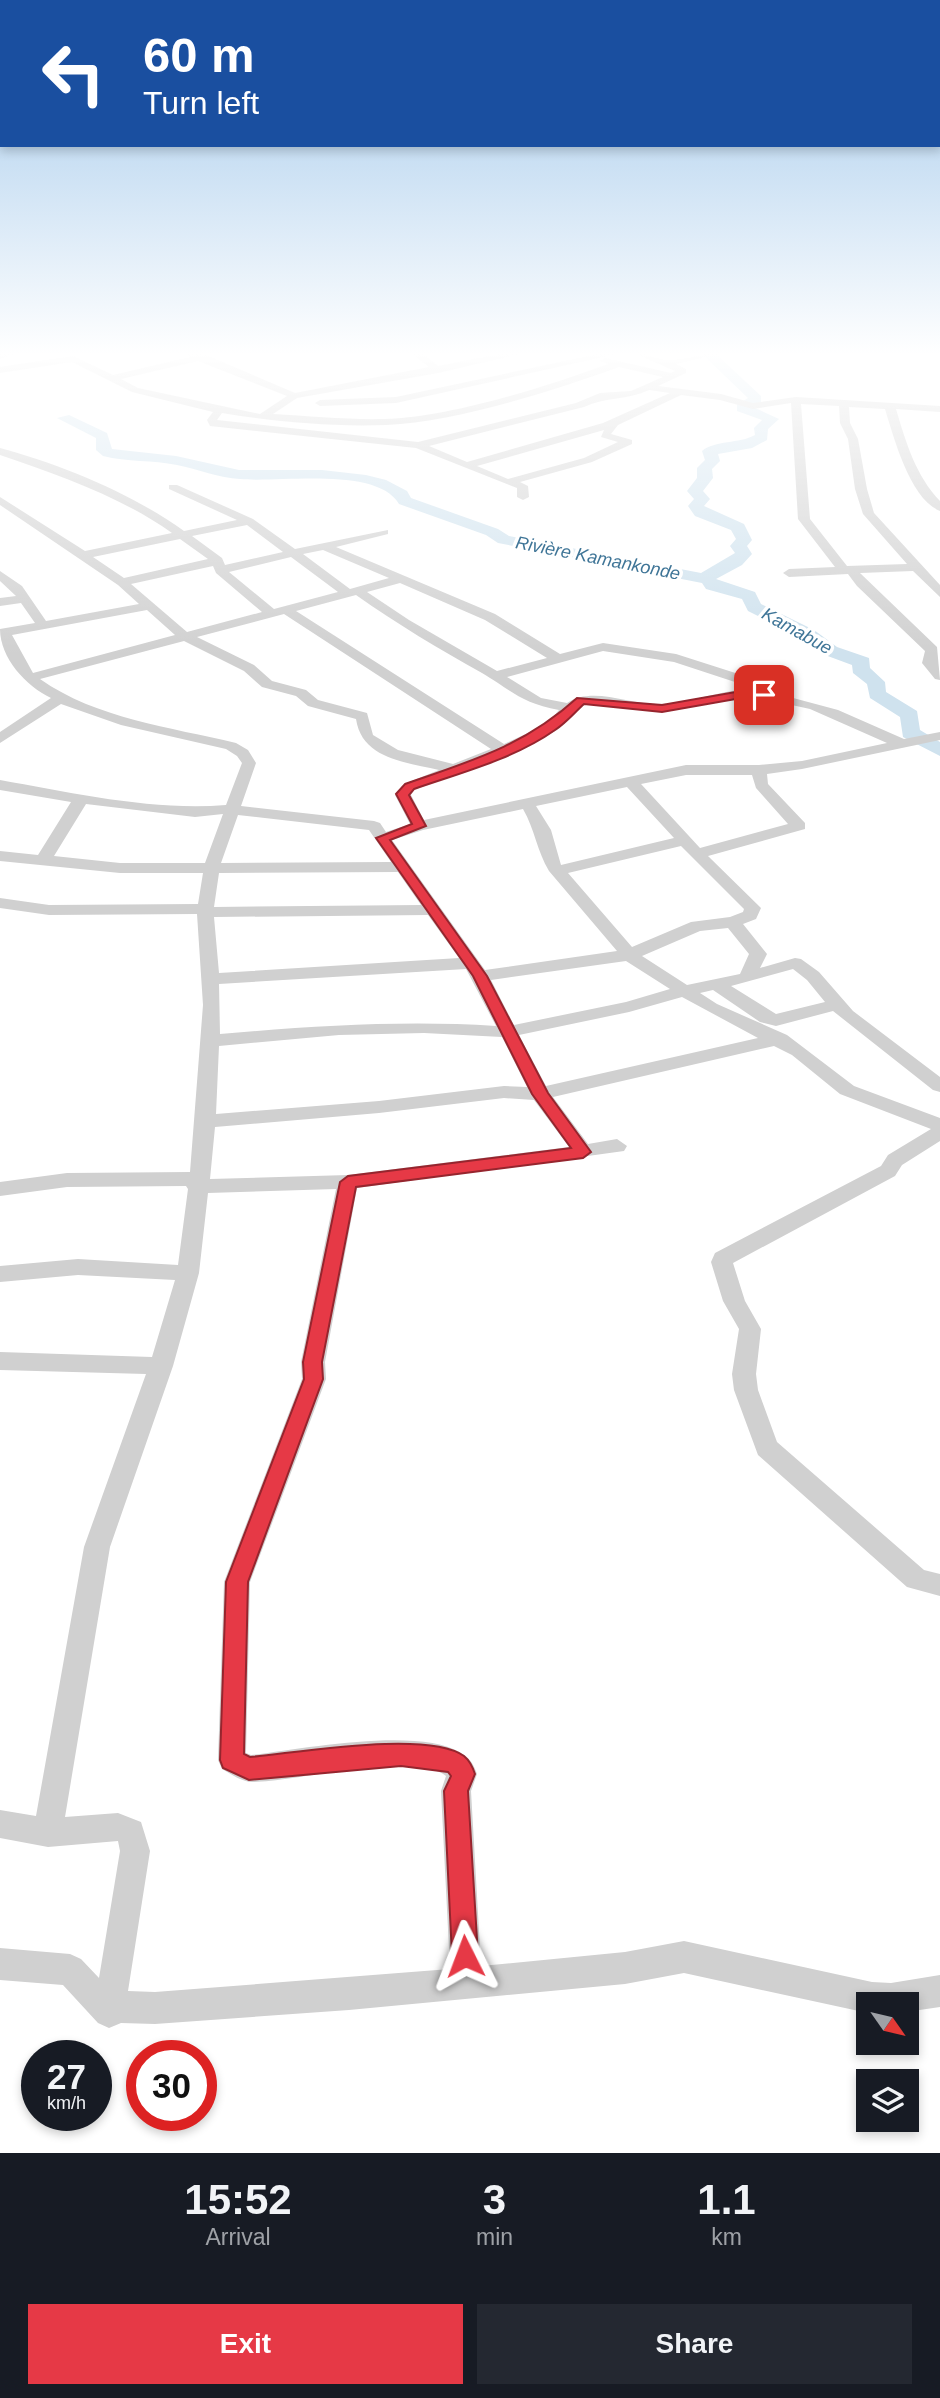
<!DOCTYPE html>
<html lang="en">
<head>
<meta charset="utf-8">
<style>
  :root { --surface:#171b24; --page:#242831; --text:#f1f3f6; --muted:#9ea1a6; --accent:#e63946 }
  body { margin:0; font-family:Arial,sans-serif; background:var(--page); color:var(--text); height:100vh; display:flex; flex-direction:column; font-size:26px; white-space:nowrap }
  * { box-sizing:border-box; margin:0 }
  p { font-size:23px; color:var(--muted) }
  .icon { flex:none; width:38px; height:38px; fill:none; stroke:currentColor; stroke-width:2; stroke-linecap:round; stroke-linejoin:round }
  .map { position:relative; height:2153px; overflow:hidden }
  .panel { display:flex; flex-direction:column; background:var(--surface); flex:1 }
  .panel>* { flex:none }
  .hud { position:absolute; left:0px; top:0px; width:942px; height:147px; box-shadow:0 4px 10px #0003; background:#1a4fa0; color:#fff; overflow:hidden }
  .needle { width:46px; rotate:124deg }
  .tools { position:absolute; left:856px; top:1992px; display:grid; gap:14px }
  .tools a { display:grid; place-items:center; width:63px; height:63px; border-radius:0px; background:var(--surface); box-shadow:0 4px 10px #0003; font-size:35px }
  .speed { position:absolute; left:21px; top:2040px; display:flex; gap:14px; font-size:35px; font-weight:700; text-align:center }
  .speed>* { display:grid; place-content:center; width:91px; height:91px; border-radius:50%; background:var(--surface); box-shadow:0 4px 10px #0003; line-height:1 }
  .speed small { font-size:18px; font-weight:400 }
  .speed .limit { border:10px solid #d22; background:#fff; color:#111 }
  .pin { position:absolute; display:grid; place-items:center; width:60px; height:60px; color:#fff; margin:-30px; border-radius:14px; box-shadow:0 4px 10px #0006 }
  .me { position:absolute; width:77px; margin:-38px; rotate:357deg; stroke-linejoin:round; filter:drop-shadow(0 0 5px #0008) }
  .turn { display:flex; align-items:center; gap:24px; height:147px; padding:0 28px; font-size:32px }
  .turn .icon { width:91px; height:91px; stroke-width:2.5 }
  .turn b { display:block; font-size:49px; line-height:60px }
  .eta { display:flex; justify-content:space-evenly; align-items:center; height:119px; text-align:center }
  .eta b { font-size:42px; font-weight:600; line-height:49px }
  .primary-button { display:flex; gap:14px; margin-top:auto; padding:14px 28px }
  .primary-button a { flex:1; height:80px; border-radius:0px; background:var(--accent); color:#fff; font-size:28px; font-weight:600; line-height:80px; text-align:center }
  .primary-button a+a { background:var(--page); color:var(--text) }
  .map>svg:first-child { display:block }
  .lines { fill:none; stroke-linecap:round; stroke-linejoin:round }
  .river { fill:#cfe2ee; fill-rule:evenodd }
  .minor { fill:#d0d0d0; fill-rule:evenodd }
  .route { fill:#e63946; stroke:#96252e; stroke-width:2 }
  .labels { text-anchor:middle; stroke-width:7; stroke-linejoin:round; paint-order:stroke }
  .far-water-label { font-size:18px; font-style:italic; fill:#3f7597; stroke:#fff }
</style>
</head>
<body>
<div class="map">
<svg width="940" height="2153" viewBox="0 0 940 2153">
  <rect width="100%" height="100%" fill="#fff"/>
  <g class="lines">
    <path class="river" d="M701,353H715L761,396V402L753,407L779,419L768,429L767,440L752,448L718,454L720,461L712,469L713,478L703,491L710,499L704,506L744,524L752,540L747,546L752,554L742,565L716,579L755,592L761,604L814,630L837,647L869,658L870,668L885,682L886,692L917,711L920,730L940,742V756L903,737L900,717L870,698L867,684L853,673L852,665L825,655L802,638L748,611L742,599L706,589L702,583L498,543L486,535L399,504C377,466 279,483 240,479C219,478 198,469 177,465C153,460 127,462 103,456L96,450V438L57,418L69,415L107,433L112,449L176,456L239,470H322L366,475L386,480L407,491L411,498L498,529L509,536L701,573L735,553L730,546L736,539L731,530L695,516L688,506L694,499L687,491L697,478V468L705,460L702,451C715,440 739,444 755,435L754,428L762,420L737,411V405L748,398Z"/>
    <path class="minor" d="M0,353H16L0,359Z
      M182,353L206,355L295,393L429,367L411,353H422L438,366L504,353H524L438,373L297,398L273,414C310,416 348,420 385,419C450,417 546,387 608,364L600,361L605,358L671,373L675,371L634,353C647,353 657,360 669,360C686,360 704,353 722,353L676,364L686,369V373L658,386L721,394L753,403L796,397L940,406V412L896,409C906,443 916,476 940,501V511C910,499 894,438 885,409L849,407L850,423L858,439L867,489L874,513L940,585V597L913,571L860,573L937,647L940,680L935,679L922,663L925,651L857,586L848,574L789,577L783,573L789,569L835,567L798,519L791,403L753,409L720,400L681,395L618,425L611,434L632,440V444L592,462L520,482L528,486L529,497L523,500L517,497V488L416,448L210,426L207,420L213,412L132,392L72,362L0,373V367L73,356L113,375L190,357ZM198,361L287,396L260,414L138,388L121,379ZM619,367L663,377L631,391L600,393L576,403L418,442L217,420L222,413C275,422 333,427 386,425C457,422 552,391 619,367ZM649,390L670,393L603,423L467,462L429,446L584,407C605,397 628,400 649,390ZM801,404L839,406L840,423L848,439L855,489L863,514L907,564L847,566L810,519ZM604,430L601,437L618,442L584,458L508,479L477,466Z
      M602,353H621L396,403L320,406L315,403L320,400L396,397Z
      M0,448C60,464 133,494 184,531L237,520L169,489V485H177L253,519L295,549L388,530V534L336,547L495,614L560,654L603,643L676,654L751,678L767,691L838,710L904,739L940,732V740L802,769L767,774L768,784L805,823V829L708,856L761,908L756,919L743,924L767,954L760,968L795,958L801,959L819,972L853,1011L940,1077V1092L933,1090L833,1011L776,1026L760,1022L713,990L700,993L717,1004L787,1035L854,1086L940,1118V1141L902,1165L895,1176L733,1263L745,1301L761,1329L756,1374L758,1390L777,1442L924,1570L940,1574V1596L907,1587L758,1455L734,1390L732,1374L739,1329L723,1301L711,1262L715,1253L881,1166L888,1155L931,1129L840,1094L792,1055L774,1046L553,1097L588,1144L617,1139L627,1146L624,1151L357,1188L325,1362L326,1379L250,1582L246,1753L251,1755C302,1749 419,1726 461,1753C470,1758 474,1765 477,1774L471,1791L481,1966L625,1952L684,1941L872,1982L891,1983L940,1975V2007L906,2012V2004H868V2013L684,1973L625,1984L349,2010L155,2024L121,2023L109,2028L98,2023L63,1985L0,1980V1948L70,1954L81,1959L99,1978L120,1851L118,1841L48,1847L0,1838V1810L36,1816L84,1547L146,1374L0,1370V1352L152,1357L175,1280L78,1275L0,1282V1266L78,1259L178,1265L188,1189L186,1186L67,1187L0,1196V1182L67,1173L190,1172L203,1005L197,914L49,915L0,908V898L49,905L198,904L203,873H120L0,861V851L38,855L71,802L0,790V780C73,793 152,811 226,805L242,763L237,756L226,749L121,725L61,704L0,743V732L51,698C26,686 0,658 0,629L35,623L21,603L0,606V598L16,596L0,581V571L22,586L46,621L139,604L118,585L0,505V497L85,551L172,533C122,497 58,475 0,455ZM247,525L283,552L225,565L222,558L192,536ZM180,539L208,559L124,578L93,557ZM323,550L389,578L350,589L303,554ZM291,557L338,592L274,609L229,572ZM213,566L216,573L262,612L187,632L131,584ZM400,583L485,620L547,658L497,671L409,620L367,592ZM356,595C397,624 439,649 482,673C512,691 522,703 559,710L547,724L504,744L296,611ZM147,610L175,635L33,673L12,635ZM284,614L491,749L453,764L398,750L373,735L367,713L318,700L306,690L272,681L254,665L197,637ZM184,641L244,671L262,687L296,696L308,706L356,719C362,759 405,762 439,770L404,784L395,795L410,824L386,832L380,823L374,821L241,806L256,763L248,750L236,743C170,727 97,719 40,679ZM603,651L674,662L741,684L748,689C717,691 687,704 657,704C628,704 592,686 567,703L541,698L507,677ZM760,698L810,709L887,743L802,761L759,765H686L424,820L411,795L414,790L533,743L557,730L584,704L664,712L724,700ZM686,775H752L756,788L788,824L700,848L641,784ZM627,787L674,838L561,865L551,830L536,806ZM86,804L195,817L223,814L205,863H120L54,856ZM523,809C535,830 537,851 549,871L617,951L485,970L392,840L423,830ZM238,815L369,830L391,862L221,863ZM681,846L744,909L743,912L730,917L691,922L632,947L568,873ZM398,872L421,905L214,907L219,873ZM428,915L459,958L219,973L214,917ZM728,928L749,954L740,974L687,985L642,956L700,931ZM626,961L670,989L626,1002L514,1025L491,980ZM466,969L496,1026C403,1020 313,1026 220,1034L219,984ZM793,969L807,980L825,1002L776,1014L731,986ZM682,997L758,1038L546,1086L519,1035L629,1012ZM424,1033L502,1037L527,1087L504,1086L379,1101L216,1114L219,1046L339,1035ZM504,1098L534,1100L569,1147L348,1175L210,1179L215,1127L379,1113ZM336,1189L301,1362L302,1379L224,1582L218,1760L222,1769C231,1774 242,1782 252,1782C293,1782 416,1751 446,1776L441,1791L450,1969L155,1992L128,1991L150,1851L141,1822L118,1813L65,1817L110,1547L173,1366L199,1273L208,1193Z"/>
  </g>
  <linearGradient id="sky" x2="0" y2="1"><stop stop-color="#9ec6ea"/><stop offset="0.54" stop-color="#fff"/><stop offset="1" stop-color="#fff" stop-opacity="0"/></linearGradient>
  <rect width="940" height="655" fill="url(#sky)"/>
  <path class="route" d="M747,690L770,695L764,698L747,697L662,712L584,704C575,712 566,723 555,730C514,759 460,773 414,789L409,795L426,826L390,840L487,976L548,1093L591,1152L583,1158L356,1187L322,1362L323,1379L248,1582L244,1754L250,1757C297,1753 427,1730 464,1756C469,1760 473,1768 475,1774L468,1791L478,1956L474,1965L465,1969L456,1965L452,1956L444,1791L451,1776L448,1772L401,1766L249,1780L223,1768L220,1760L226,1582L304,1379L303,1362L340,1182L348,1176L571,1148L532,1094L473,976L376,838L412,824L396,794L405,784C471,761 524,746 577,698L662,705Z"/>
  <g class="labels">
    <g class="far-water-label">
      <text transform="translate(598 558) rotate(11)" y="6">Rivière Kamankonde</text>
      <text transform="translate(797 631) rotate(29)" y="6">Kamabue</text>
    </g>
  </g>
</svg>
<div class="tools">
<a><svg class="needle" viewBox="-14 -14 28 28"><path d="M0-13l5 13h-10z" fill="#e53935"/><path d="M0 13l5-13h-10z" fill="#9ea1a6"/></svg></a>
<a><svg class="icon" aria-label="layers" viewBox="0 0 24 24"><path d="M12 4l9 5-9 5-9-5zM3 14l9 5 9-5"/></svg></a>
</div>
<div class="speed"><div>27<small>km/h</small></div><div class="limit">30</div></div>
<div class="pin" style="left:764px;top:695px;background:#d93025"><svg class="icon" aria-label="arrive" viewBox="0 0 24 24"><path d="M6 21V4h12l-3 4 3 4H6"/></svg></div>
<svg class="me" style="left:465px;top:1956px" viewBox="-20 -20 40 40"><path d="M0-17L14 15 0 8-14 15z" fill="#e63946" stroke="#fff" stroke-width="4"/></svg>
<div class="hud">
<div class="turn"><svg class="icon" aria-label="left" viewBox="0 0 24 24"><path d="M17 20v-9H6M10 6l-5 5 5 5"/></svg><div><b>60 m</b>Turn left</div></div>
</div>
</div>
<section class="panel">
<div class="eta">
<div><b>15:52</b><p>Arrival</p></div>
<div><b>3</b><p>min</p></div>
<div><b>1.1</b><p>km</p></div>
</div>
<div class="primary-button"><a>Exit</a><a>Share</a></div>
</section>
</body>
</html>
